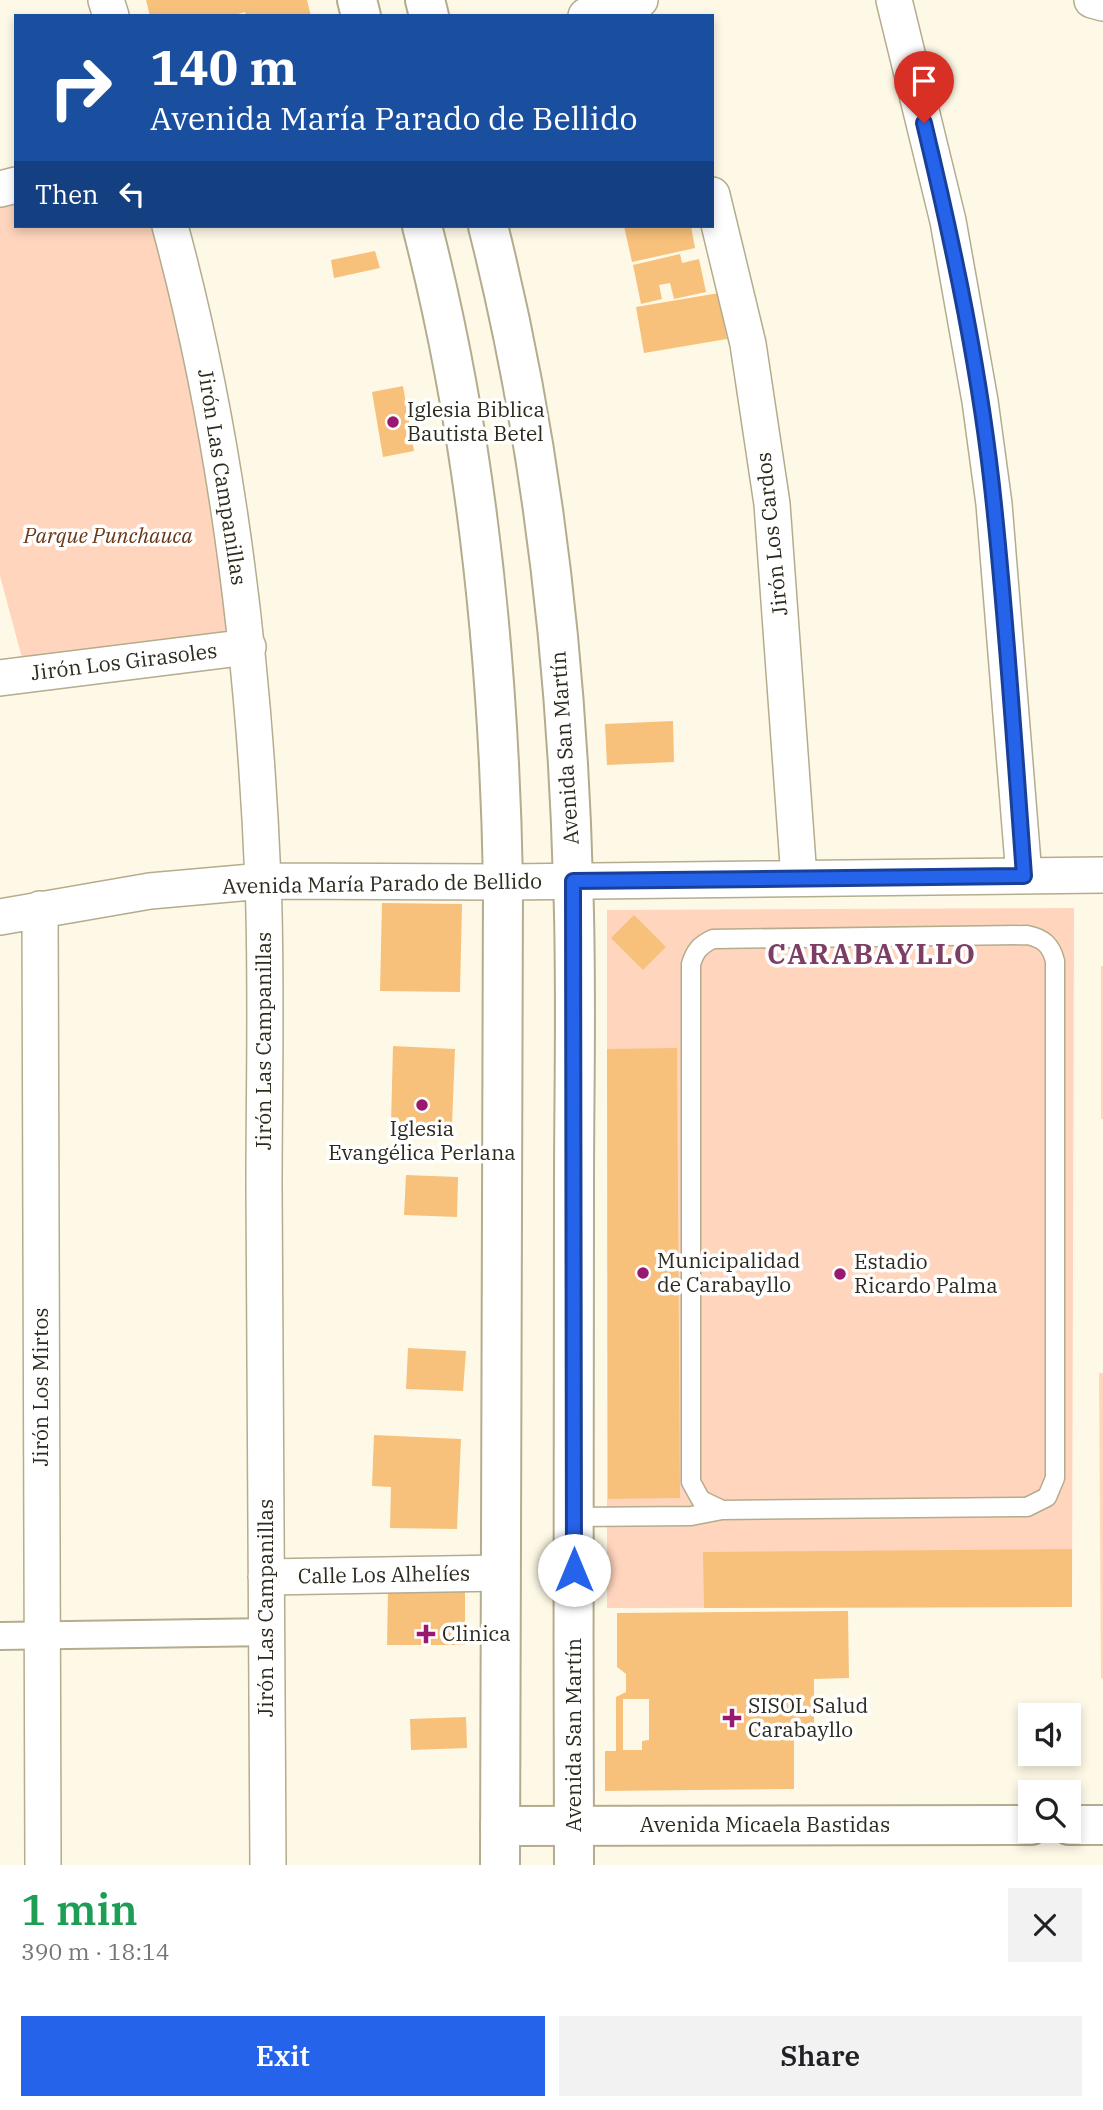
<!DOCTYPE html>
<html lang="en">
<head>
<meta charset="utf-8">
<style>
  :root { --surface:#fff; --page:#f2f2f2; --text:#202124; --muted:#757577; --accent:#2563eb }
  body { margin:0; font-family:"IBM Plex Serif",serif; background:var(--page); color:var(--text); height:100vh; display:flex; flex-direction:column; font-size:26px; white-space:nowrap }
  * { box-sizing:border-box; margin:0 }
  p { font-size:23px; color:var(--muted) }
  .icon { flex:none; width:38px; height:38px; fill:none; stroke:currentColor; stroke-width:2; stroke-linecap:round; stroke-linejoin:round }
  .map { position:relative; height:1865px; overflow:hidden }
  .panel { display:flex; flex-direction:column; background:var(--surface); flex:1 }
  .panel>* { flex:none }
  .hud { position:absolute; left:14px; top:14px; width:700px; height:214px; border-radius:0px; box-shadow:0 4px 10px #0003; background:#1a4fa0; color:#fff; overflow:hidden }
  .buttons { position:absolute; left:1018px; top:1703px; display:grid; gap:14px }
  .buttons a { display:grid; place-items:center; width:63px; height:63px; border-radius:0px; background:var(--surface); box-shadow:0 4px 10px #0003; font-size:35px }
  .pin { position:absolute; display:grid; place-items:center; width:60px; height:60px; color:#fff; margin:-72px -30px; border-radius:50% 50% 50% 0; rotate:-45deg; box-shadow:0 0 7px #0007 }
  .pin .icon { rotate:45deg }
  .me { position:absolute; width:77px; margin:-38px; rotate:0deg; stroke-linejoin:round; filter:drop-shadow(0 0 5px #0008) }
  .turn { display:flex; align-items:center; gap:24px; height:147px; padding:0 21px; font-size:32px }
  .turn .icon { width:91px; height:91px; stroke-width:2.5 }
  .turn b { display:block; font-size:49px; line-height:60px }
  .then { display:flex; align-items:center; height:66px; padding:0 21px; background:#0003; gap:14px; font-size:26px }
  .round { display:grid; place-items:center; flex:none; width:74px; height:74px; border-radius:0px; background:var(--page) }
  .overview { display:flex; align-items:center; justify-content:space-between; height:119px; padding:0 21px }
  h1 { font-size:42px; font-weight:600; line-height:52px; color:#1e9e55 }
  .button { display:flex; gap:14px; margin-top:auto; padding:14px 21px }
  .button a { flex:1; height:80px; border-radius:0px; background:var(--accent); color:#fff; font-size:28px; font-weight:600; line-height:80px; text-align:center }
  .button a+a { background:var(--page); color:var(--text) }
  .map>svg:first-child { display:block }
  .green { fill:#ffd5bd }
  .building { fill:#f7c17c; fill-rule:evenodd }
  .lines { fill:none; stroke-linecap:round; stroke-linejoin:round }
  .service-casing { stroke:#b4ac8e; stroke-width:21 }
  .pedestrian-casing { stroke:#b4ac8e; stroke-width:30 }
  .minor-casing { stroke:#b4ac8e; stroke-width:38 }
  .tertiary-casing { stroke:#b4ac8e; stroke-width:42 }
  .secondary-casing { stroke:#b4ac8e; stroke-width:42 }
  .service { stroke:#fff; stroke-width:18 }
  .pedestrian { stroke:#fff; stroke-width:26 }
  .minor { stroke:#fff; stroke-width:35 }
  .tertiary { stroke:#fff; stroke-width:38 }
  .secondary { stroke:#fff; stroke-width:38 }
  .route-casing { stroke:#184099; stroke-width:18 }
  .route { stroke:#2563eb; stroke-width:12 }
  .poi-dot { fill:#98196f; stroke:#fff; stroke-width:2.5 }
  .labels { text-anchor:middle; stroke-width:7; stroke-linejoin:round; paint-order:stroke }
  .poi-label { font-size:21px; fill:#2d2a1e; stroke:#fff; text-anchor:start }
  .street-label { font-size:21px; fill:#2d2a1e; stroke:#fff }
  .park-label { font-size:21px; font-style:italic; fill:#673717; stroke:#fff }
  .district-label { font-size:28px; font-weight:bold; letter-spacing:2px; fill:#7d3e64; stroke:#fff }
</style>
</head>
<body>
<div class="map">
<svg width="1103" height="1865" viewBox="0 0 1103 1865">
  <rect width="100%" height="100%" fill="#fef9e6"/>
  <path class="green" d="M16,200V226H153C192,358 210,496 231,632L22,658L0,576V204Z
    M1074,908L1072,1607L607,1608V910Z
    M1101,966H1103V1119H1101Z
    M1099,1373H1103V1679L1101,1678Z"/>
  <path class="building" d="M146,0H307L311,16H246L245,12L231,16H150Z
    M624,226H691L695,248L632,262Z
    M375,251L380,268L334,278L331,260Z
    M680,254L682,263L699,259L706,292L674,299L670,283L659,285L662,299L641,304L633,265Z
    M719,293L727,339L644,353L636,307Z
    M403,386L414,451L383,457L372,392Z
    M673,721L674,762L607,765L605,724Z
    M382,903L462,904L460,992L380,991Z
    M634,915L666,947L643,970L611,938Z
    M393,1046L455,1049L452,1125L391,1123Z
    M677,1048L680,1498L608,1499L607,1049Z
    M406,1175L458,1177L457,1217L404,1215Z
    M408,1348L466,1351L463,1391L406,1389Z
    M374,1435L461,1439L457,1529L390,1528L391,1487L372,1486Z
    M1072,1549V1607L704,1608L703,1552Z
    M465,1590V1645H387L388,1591Z
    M848,1611L849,1678L814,1679V1737H794V1789L605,1791V1751H616V1697L626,1692V1674L617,1667V1613ZM623,1699H649V1740L642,1741V1750H623Z
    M466,1717L467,1748L411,1750L410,1719Z"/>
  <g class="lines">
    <defs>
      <path id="service" d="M574,1517L691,1516L722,1510L1027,1507L1047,1497L1055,1478V961C1051,945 1043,938 1027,935L713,939C700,945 695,951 691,964V1482L701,1500L722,1510"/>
      <path id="pedestrian" d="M0,1636L266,1632"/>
      <path id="minor" d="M106,0L111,16
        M894,0L948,221L980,401L994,504L1024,876
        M1092,0L1103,3
        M586,16L640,0
        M0,189L16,185
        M712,195L748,344L772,504L799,878
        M170,226C228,439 254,659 263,880C267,982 264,1084 264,1186C266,1412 266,1639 268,1865
        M0,678L248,647
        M40,909L43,1865
        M0,917L150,891L263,881L503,882L1103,875
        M266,1577L501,1573"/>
      <path id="tertiary" d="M1069,1825H1103
        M500,1826L1031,1825"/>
      <path id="secondary" d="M357,0L361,16
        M425,0L429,16
        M422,226C477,439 499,662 503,882L500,1865
        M488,226C542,440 567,660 573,881C577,982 574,1085 574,1187C574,1413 573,1639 574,1865"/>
    </defs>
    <use href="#service" class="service-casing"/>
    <use href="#pedestrian" class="pedestrian-casing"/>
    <use href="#minor" class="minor-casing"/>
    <use href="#tertiary" class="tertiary-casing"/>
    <use href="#secondary" class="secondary-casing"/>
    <use href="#service" class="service"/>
    <use href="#pedestrian" class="pedestrian"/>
    <use href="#minor" class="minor"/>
    <use href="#tertiary" class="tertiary"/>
    <use href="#secondary" class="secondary"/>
  </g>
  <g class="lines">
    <defs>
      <path id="route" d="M574,1570L573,881L1024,876C1015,752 1007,628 994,505C981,376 954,248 924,123"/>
    </defs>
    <use href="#route" class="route-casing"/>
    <use href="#route" class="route"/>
  </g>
  <g class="poi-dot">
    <circle cx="393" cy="422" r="7"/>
    <circle cx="422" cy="1105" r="7"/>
    <circle cx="643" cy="1273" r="7"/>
    <circle cx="840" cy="1274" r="7"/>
    <path d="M422.5 1623.5h7v7h7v7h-7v7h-7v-7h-7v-7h7z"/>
    <path d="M728.5 1707.5h7v7h7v7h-7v7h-7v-7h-7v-7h7z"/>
  </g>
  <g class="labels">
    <g class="poi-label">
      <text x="407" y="417">Iglesia Biblica<tspan x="407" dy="24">Bautista Betel</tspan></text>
      <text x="422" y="1136" text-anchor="middle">Iglesia<tspan x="422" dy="24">Evangélica Perlana</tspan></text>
      <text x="657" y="1268">Municipalidad<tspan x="657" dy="24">de Carabayllo</tspan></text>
      <text x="854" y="1269">Estadio<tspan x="854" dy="24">Ricardo Palma</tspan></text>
      <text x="442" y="1641">Clinica</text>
      <text x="748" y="1713">SISOL Salud<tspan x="748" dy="24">Carabayllo</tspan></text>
    </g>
    <g class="street-label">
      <text transform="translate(222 477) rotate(81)" y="7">Jirón Las Campanillas</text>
      <text transform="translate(772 534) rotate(-96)" y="7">Jirón Los Cardos</text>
      <text transform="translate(124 662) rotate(-7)" y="7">Jirón Los Girasoles</text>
      <text transform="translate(565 748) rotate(-94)" y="7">Avenida San Martín</text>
      <text transform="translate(382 884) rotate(-1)" y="7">Avenida María Parado de Bellido</text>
      <text transform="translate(264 1041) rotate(-90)" y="7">Jirón Las Campanillas</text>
      <text transform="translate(41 1387) rotate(-90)" y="7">Jirón Los Mirtos</text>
      <text transform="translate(384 1575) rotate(-1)" y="7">Calle Los Alhelíes</text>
      <text transform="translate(266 1608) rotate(-90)" y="7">Jirón Las Campanillas</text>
      <text transform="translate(574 1735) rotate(-90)" y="7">Avenida San Martín</text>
      <text x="765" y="1832">Avenida Micaela Bastidas</text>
    </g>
    <g class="park-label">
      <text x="108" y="543">Parque Punchauca</text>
    </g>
    <g class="district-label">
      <text x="872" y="964">CARABAYLLO</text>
    </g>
  </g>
</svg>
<div class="buttons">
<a><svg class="icon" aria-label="sound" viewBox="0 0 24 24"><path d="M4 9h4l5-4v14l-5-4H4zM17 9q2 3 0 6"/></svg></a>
<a><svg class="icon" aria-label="search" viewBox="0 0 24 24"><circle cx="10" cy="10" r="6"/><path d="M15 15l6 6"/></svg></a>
</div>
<div class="pin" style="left:924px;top:123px;background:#d93025"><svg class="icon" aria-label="arrive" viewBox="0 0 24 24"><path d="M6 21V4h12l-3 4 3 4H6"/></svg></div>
<svg class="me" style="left:574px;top:1570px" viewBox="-20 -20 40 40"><circle r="19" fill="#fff"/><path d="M0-13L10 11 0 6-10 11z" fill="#2563eb"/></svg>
<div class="hud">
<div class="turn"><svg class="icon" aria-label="right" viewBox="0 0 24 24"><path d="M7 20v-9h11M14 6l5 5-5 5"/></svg><div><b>140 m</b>Avenida María Parado de Bellido</div></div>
<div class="then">Then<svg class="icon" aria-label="left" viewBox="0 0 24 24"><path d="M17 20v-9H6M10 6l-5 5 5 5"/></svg></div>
</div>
</div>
<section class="panel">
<div class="overview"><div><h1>1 min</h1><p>390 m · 18:14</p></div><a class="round"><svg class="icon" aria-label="close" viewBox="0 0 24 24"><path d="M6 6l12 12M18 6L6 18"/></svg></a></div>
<div class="button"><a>Exit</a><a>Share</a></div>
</section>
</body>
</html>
